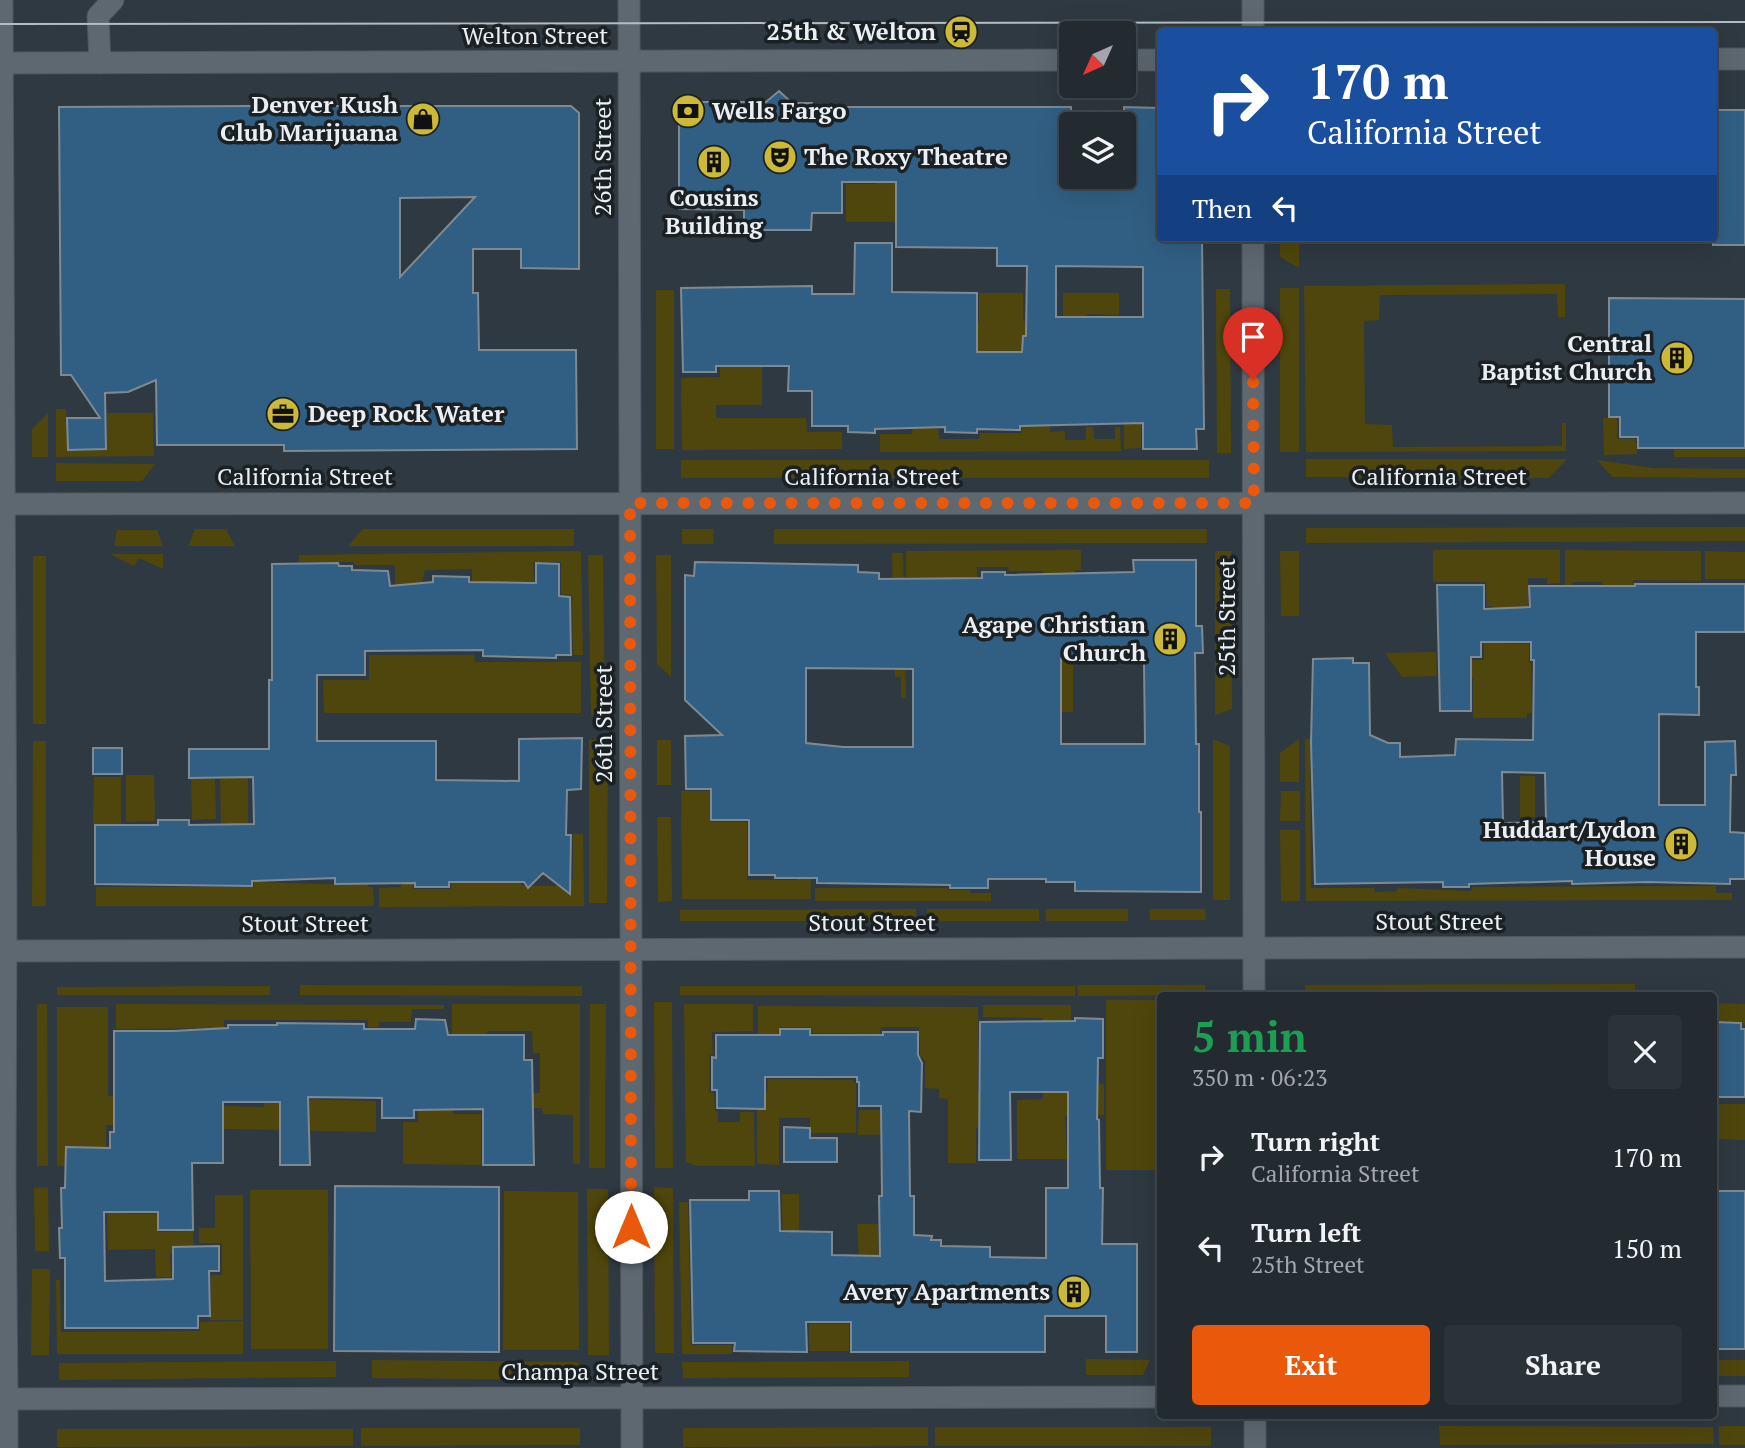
<!DOCTYPE html>
<html lang="en">
<head>
<meta charset="utf-8">
<style>
  :root { --surface:#232b31; --page:#2b3339; --text:#f1f3f6; --muted:#a3a7ab; --line:#40474d; --accent:#ea580c }
  body { margin:0; font-family:"PT Serif",serif; background:var(--page); color:var(--text); height:100vh; display:flex; flex-direction:column; font-size:26px; white-space:nowrap }
  * { box-sizing:border-box; margin:0 }
  p { font-size:23px; color:var(--muted) }
  .icon { flex:none; width:38px; height:38px; fill:none; stroke:currentColor; stroke-width:2; stroke-linecap:round; stroke-linejoin:round }
  .map { position:relative; flex:1; overflow:hidden }
  .side { position:absolute; left:1157px; top:992px; width:560px; height:427px; display:flex; flex-direction:column; background:var(--surface); border-radius:7px; box-shadow:0 7px 28px #0002,0 0 0 2px var(--line) }
  .side>* { flex:none }
  .hud { position:absolute; left:1157px; top:28px; width:560px; height:214px; border-radius:7px; box-shadow:0 7px 28px #0002,0 0 0 2px var(--line); background:#1a4fa0; color:#fff; overflow:hidden }
  .needle { width:46px; rotate:225deg }
  .controls { position:absolute; left:1059px; top:21px; display:grid; gap:14px }
  .controls a { display:grid; place-items:center; width:77px; height:77px; border-radius:7px; background:var(--surface); box-shadow:0 7px 28px #0002,0 0 0 2px var(--line); font-size:35px }
  .pin { position:absolute; display:grid; place-items:center; width:60px; height:60px; color:#fff; margin:-72px -30px; border-radius:50% 50% 50% 0; rotate:-45deg; box-shadow:0 0 7px #0007 }
  .pin .icon { rotate:45deg }
  .me { position:absolute; width:77px; margin:-38px; rotate:0deg; stroke-linejoin:round; filter:drop-shadow(0 0 5px #0008) }
  .turn { display:flex; align-items:center; gap:24px; height:147px; padding:0 35px; font-size:32px }
  .turn .icon { width:91px; height:91px; stroke-width:2.5 }
  .turn b { display:block; font-size:49px; line-height:60px }
  .then { display:flex; align-items:center; height:66px; padding:0 35px; background:#0003; gap:14px; font-size:26px }
  .round { display:grid; place-items:center; flex:none; width:74px; height:74px; border-radius:7px; background:var(--page) }
  .head { display:flex; align-items:center; justify-content:space-between; height:119px; padding:0 35px }
  h1 { font-size:42px; font-weight:600; line-height:52px; color:#1e9e55 }
  .action { display:flex; gap:14px; margin-top:auto; padding:14px 35px }
  .action a { flex:1; height:80px; border-radius:7px; background:var(--accent); color:#fff; font-size:28px; font-weight:600; line-height:80px; text-align:center }
  .action a+a { background:var(--page); color:var(--text) }
  ul { padding:0; list-style:none }
  li { display:flex; align-items:center; gap:21px; height:91px; padding:0 35px }
  li div { flex:1 }
  li b { display:block; font-size:26px }
  li em { font-style:normal }
  .map>svg:first-child { display:block }
  .green { fill:#4f460d }
  .building { fill:#315f83; stroke:#7e8a93; stroke-width:2; fill-rule:evenodd }
  .lines { fill:none; stroke-linecap:round; stroke-linejoin:round }
  .minor-casing { stroke:#4e565d; stroke-width:23 }
  .tertiary-casing { stroke:#4e565d; stroke-width:23 }
  .secondary-casing { stroke:#4e565d; stroke-width:23 }
  .minor { stroke:#5d6871; stroke-width:21 }
  .tertiary { stroke:#5d6871; stroke-width:21 }
  .secondary { stroke:#5d6871; stroke-width:21 }
  .tram { stroke:#b5bcc3; stroke-width:2 }
  .route { stroke:#ea580c; stroke-width:12; stroke-dasharray:0 21.6 }
  .labels { text-anchor:middle; stroke-width:7; stroke-linejoin:round; paint-order:stroke }
  .poi-label { font-size:24px; font-weight:bold; fill:#e9eff5; stroke:#1b2023; text-anchor:end }
  .street-label { font-size:24px; fill:#e9eff5; stroke:#1b2023 }
</style>
</head>
<body>
<div class="map">
<svg width="1745" height="1448" viewBox="0 0 1745 1448">
  <rect width="100%" height="100%" fill="#2f3941"/>
  <path class="green" d="M878,180H895V222H846V184H877Z
    M1280,238H1299V268L1280,257Z
    M1565,284V317H1558L1557,294L1380,295L1379,320L1364,321L1365,424L1392,425L1393,447L1562,446V423H1566V451L1306,452L1304,286Z
    M1280,288H1299V452H1280Z
    M1216,289H1230L1231,453H1217Z
    M656,290H674V449H656Z
    M979,293H1023V321H1052L1053,340L982,376V351L943,349L921,323L979,322Z
    M1063,293H1119V315L1087,314L1086,363L1063,349Z
    M720,330H746L747,367H762V405H716V418H806L807,432H842V449L682,450L681,378L720,377Z
    M1123,352H1141V448L1124,449Z
    M56,409H66L68,451L107,450V413H153L154,456L56,457Z
    M48,413V457H32V429Z
    M1603,418H1617V439H1636L1637,454L1604,455Z
    M1022,425H1050V432L1065,431V440H1086V427H1093L1094,439H1115V427H1120L1121,451L880,452V434H912L913,427H938L939,439H979L980,433H1022Z
    M1674,449H1745V457H1674Z
    M1306,459H1567L1549,478L1306,477Z
    M681,460H1209V478H681Z
    M1597,460L1653,468L1745,469V478L1612,477Z
    M56,463L155,464L142,481H56Z
    M1745,527V541L1306,543V528Z
    M195,529H226L235,546H188Z
    M363,529H574V546H348Z
    M682,529H714L713,544H682Z
    M1207,529V543L774,544V529Z
    M117,530H157L163,546H114Z
    M1081,550V570H1075V576H1044L1043,571H1009L1008,567H977V577H906V551Z
    M1433,550H1560V583L1547,584V578H1528V615H1492V606H1487L1486,582H1433Z
    M1565,550L1701,551V581L1633,580V615L1603,588L1602,582H1572L1571,587L1565,586Z
    M581,551L583,655H573L572,595L561,594V562H533L534,581H472V569L425,570L421,587L395,588V565H355L354,562H299V555Z
    M1215,551H1231L1232,709L1215,715Z
    M1280,551H1299V616H1281Z
    M1705,551L1745,552V579H1705Z
    M892,553H903L906,698H901V677H895Z
    M110,554H163V569L139,558L134,566Z
    M588,555H603L605,715H591Z
    M656,555H671V677L657,664Z
    M33,556H46V724H33Z
    M1504,620L1505,644H1529V662L1531,663L1532,713H1527V718H1473V678H1442V660H1484V631Z
    M1073,650V712H1062V680L1044,679L981,654Z
    M1436,652L1437,676L1402,677L1385,653Z
    M369,655H474L475,662H581V713H324L323,680H369Z
    M1213,739L1230,746V900H1213Z
    M1299,739V782H1280V753Z
    M1305,739H1310L1311,888H1374L1375,892L1397,891L1398,888L1471,891L1472,887L1716,886V893H1732V900L1306,901Z
    M589,740H608L607,903H589Z
    M657,740H671V785H657Z
    M33,741H46V906H32Z
    M126,775H154L155,821L126,822Z
    M1520,776H1535V817H1520Z
    M94,777H121V841H109V824H93Z
    M220,777H248V823H221Z
    M191,779H215L216,819L192,820Z
    M681,791H710V822H747V880H798V854L810,850L811,899H682Z
    M1281,791H1300V821H1280Z
    M657,817H671L672,901L658,902Z
    M1280,830H1300V901H1281Z
    M573,834H583L584,906L379,907V888L401,887L402,881H413V889H451L452,877H512L524,886H566L573,879Z
    M350,879H368V887H373L374,906H96V887H254V882L349,885Z
    M815,888H947L948,890H970V893H991V901H815Z
    M916,909V921H680V910Z
    M927,909H1039V921H927Z
    M1046,909H1128V921H1046Z
    M1150,909H1205L1206,920H1150Z
    M1635,984V995H1305V985Z
    M300,985L582,986V996L300,995Z
    M1077,985H1205V995L1078,996Z
    M270,986V995H57V987Z
    M680,986H1075V996L680,995Z
    M1106,1000H1160V1170H1106Z
    M654,1002H672L673,1168H655Z
    M1713,1003L1745,1004V1025H1743L1742,1021H1713Z
    M37,1004H47L48,1166H37Z
    M116,1004L444,1005V1009H412L411,1022H379V1027H368V1020H224V1028L116,1029Z
    M452,1004H580V1164H573V1115L543,1114L542,1108H533V1093H540V1053H533L532,1031H487V1057L452,1080Z
    M590,1004H606L605,1168H589Z
    M684,1004H753V1031L712,1032L713,1054L709,1055V1092L714,1093L715,1111L718,1112V1122H740V1112H754L755,1166H697L686,1162Z
    M983,1005H1071L1072,1084H1104V1115L1065,1116L1067,1159H1017V1100L1043,1099L1042,1018L983,1017Z
    M758,1006L978,1007V1093H1011L1010,1128H976V1163H948V1099L939,1098V1089L925,1088V1061L920,1055L919,1027H881L880,1034L812,1033L811,1027H779L778,1076L758,1055Z
    M57,1007H108V1096L116,1097V1125H106V1166H57Z
    M768,1079L853,1080V1083H856V1133H810V1118H779V1165L757,1164V1092H767Z
    M418,1082L453,1083V1114H481V1165L403,1164V1122H418Z
    M265,1098L376,1101V1132L126,1127L218,1106L264,1107Z
    M1713,1104H1745V1140L1713,1139Z
    M859,1110H881L909,1134L858,1135Z
    M48,1187L49,1251H35L34,1188Z
    M654,1187L673,1188L674,1353H655Z
    M587,1189H608L609,1355H588Z
    M250,1190H328V1349H251Z
    M504,1191L578,1192L579,1350H503Z
    M126,1192L127,1214H157L158,1232L193,1231L194,1254H170L171,1277H156L155,1249L108,1250L107,1207Z
    M782,1194H799V1230L802,1231V1236L783,1277Z
    M215,1195H243V1320H210L211,1275H222V1243H199V1228H215Z
    M679,1202H688L691,1345H732V1354H682Z
    M857,1224H878L879,1276L860,1272Z
    M32,1269H50L49,1355H31Z
    M56,1280H60L61,1332L200,1331V1322L243,1321V1354H57Z
    M809,1324H849V1351H809Z
    M1086,1359L1150,1360L1143,1375H1086Z
    M372,1360L579,1362V1380L372,1378Z
    M1713,1360H1745V1376H1713Z
    M336,1361V1377L59,1380V1363Z
    M909,1361V1377L683,1378L682,1362Z
    M1439,1426L1713,1427L1714,1444L1440,1445Z
    M1719,1426H1745V1445H1719Z
    M928,1427V1446L683,1447V1428Z
    M935,1427H1211V1446H935Z
    M361,1428H580V1445L361,1446Z
    M57,1429H353V1446L57,1447Z"/>
  <path class="building" d="M779,91L792,103H812V107H1071V177H1124V107L1160,108V238H1202L1204,429H1196L1197,449H1143V423L1020,426V430L977,429V433L945,432V427L875,429V433L848,432V426H812V391H788L789,366H716V372H683L681,288L812,286V294H854L855,243H892V292L977,293V352H1022L1023,336H1026L1027,266H997V248L896,247V182H842V213H812L811,230H744V210L679,209V102H766ZM1056,266L1143,267V317H1056Z
    M253,106H571L579,113V269L521,268V249H473V293H478L479,350H576L577,449L284,451V445H157L156,380L128,392L105,393L106,449L68,450L67,418H100L71,375H61L59,107ZM475,197L400,277V198Z
    M1713,110H1745V245H1713Z
    M1609,298L1745,299V448H1638V437H1620V417H1609Z
    M1133,560H1196V626H1202L1203,653H1195L1196,744H1199V812H1201V892L1075,891V882H1046V879H988V888H950V885L817,883V878H775V875H749V820H711V789H686L685,736L722,735L685,700V575L694,576L695,562L858,565V572L879,573V579L982,578V572H1005V575L1134,572ZM1095,654H1141L1142,663H1144L1145,744H1061V659L1095,660ZM806,668L913,669V747H843L806,743Z
    M338,563L339,566H352V570L388,571L390,586L433,582V576L469,577V582L536,583V563L559,564V596L570,597L571,655H556V658L483,656V650L365,651V675H317V741H436V780L519,781V739L582,738L581,789L567,790L566,835H571L570,894L543,873L528,888L524,882H449V887H415V883L335,884V878L252,881V886L95,884V825H158V820H189V825L254,824L253,777L189,778V749H269V680H272V564Z
    M1635,584H1745V632H1696V687H1699V715L1659,714V805H1705V742L1735,741L1736,775H1731L1730,832L1745,833V879H1730V884L1647,882L1572,884V881L1469,884V887H1443V882L1315,884L1311,743L1313,659L1353,658V663H1369L1370,735L1388,743H1400V757L1455,755L1456,739L1533,740L1534,660H1531V642H1481V657H1471V711H1440L1437,585H1484V609L1530,607L1529,586H1635ZM1502,772L1545,773L1546,822L1503,823Z
    M93,748H122V774H93Z
    M1075,1018L1103,1019V1058H1098L1097,1119L1099,1120L1100,1188H1103L1102,1244H1137V1352H1106V1316H1045V1352H851V1322H806L807,1352L734,1351L735,1343H693L690,1200H749V1191H779L780,1231L832,1232V1255L880,1256L879,1196H882L881,1106H859V1082H857V1077H765V1109L717,1108V1090H712V1057L716,1058V1035H780V1029H810V1035H883V1032H918V1055L922,1063L921,1112L909,1111L910,1196H914V1235L932,1236L931,1240H941V1246L990,1247V1257L1046,1258V1188H1068V1092H1010L1011,1160H979L980,1022L1075,1021Z
    M416,1019L445,1020L448,1035H524V1060H532L534,1165H483V1109L414,1110V1118H382V1098L308,1097L310,1165H280V1102H223V1163H192L193,1230H158V1212H104L105,1281L173,1279V1247L219,1246V1271H209L210,1316H198V1328H65V1258H60L59,1228H62L61,1188H65L66,1147L110,1148V1132H114V1031H173L228,1028V1025H277V1023L364,1024V1029H415Z
    M1715,1022L1741,1023V1029H1745V1097H1713V1029H1716Z
    M784,1127L810,1128V1138H837V1162H784Z
    M335,1186L499,1187V1352L334,1351Z
    M1717,1191H1745V1349H1717V1220H1713V1192Z"/>
  <g class="lines">
    <defs>
      <path id="minor" d="M629,0L632,1448
        M1253,0V32
        M1253,238L1254,996
        M7,1448V1399
        M1255,1448V1416"/>
      <path id="tertiary" d="M2,0L6,911L5,1180L7,1399
        M1713,59H1745
        M1124,60H1160
        M0,63L1071,60
        M100,63L98,16L113,0
        M0,504L1745,503"/>
      <path id="secondary" d="M0,951L1745,947
        M1713,1396H1745
        M0,1399L1160,1397"/>
    </defs>
    <use href="#minor" class="minor-casing"/>
    <use href="#tertiary" class="tertiary-casing"/>
    <use href="#secondary" class="secondary-casing"/>
    <use href="#minor" class="minor"/>
    <use href="#tertiary" class="tertiary"/>
    <use href="#secondary" class="secondary"/>
    <path class="tram" d="M0,24L1745,22"/>
  </g>
  <g class="lines">
    <path class="route" d="M631,1227L630,503H1254L1253,379"/>
  </g>
  <defs>
    <symbol id="station-disc" viewBox="-11 -11 22 22"><circle r="9.5" fill="#cdb938" stroke="#1b2023"/><path d="M-3-6H3Q5-6 5-4V2Q5 4 3 4L4.5 6H3L1.5 4h-3L-3 6H-4.5L-3 4Q-5 4-5 2V-4Q-5-6-3-6ZM-3.5-4v3h7v-3ZM-3.5 1v1.5H-2V1ZM2 1v1.5H3.5V1Z" fill="#111"/></symbol>
    <symbol id="bank-disc" viewBox="-11 -11 22 22"><circle r="9.5" fill="#cdb938" stroke="#1b2023"/><path d="M-6-4H6V4H-6ZM0-2.3a2.3 2.3 0 1 0 0 4.6a2.3 2.3 0 1 0 0-4.6Z" fill="#111"/></symbol>
    <symbol id="shop-disc" viewBox="-11 -11 22 22"><circle r="9.5" fill="#cdb938" stroke="#1b2023"/><path d="M-5-2.5h2.3a2.7 3.5 0 0 1 5.4 0H5L5.5 6h-11ZM-1.5-2.5h3a1.5 2.3 0 0 0-3 0Z" fill="#111"/></symbol>
    <symbol id="theatre-disc" viewBox="-11 -11 22 22"><circle r="9.5" fill="#cdb938" stroke="#1b2023"/><path d="M-5-5.5Q0-4 5-5.5V0Q5 5 0 6Q-5 5-5 0ZM-3.3-2.5H-1v1.5H-3.3ZM1-2.5H3.3v1.5H1ZM-2.8 1Q0 5.5 2.8 1Z" fill="#111"/></symbol>
    <symbol id="building-disc" viewBox="-11 -11 22 22"><circle r="9.5" fill="#cdb938" stroke="#1b2023"/><path d="M-4-6H4V6H1V3H-1V6H-4ZM-2.5-4.3h1.7v1.8h-1.7ZM.8-4.3h1.7v1.8H.8ZM-2.5-1h1.7V.8h-1.7ZM.8-1h1.7V.8H.8Z" fill="#111"/></symbol>
    <symbol id="office-disc" viewBox="-11 -11 22 22"><circle r="9.5" fill="#cdb938" stroke="#1b2023"/><path d="M-6-3h4V-5.5h4V-3h4V5H-6ZM-1-4.5V-3h2v-1.5ZM-6 0V1H6V0Z" fill="#111"/></symbol>
  </defs>
  <g fill-rule="evenodd">
    <use href="#station-disc" x="942" y="13" width="38" height="38"/>
    <use href="#bank-disc" x="669" y="92" width="38" height="38"/>
    <use href="#shop-disc" x="404" y="100" width="38" height="38"/>
    <use href="#theatre-disc" x="761" y="138" width="38" height="38"/>
    <use href="#building-disc" x="695" y="143" width="38" height="38"/>
    <use href="#building-disc" x="1658" y="339" width="38" height="38"/>
    <use href="#office-disc" x="264" y="395" width="38" height="38"/>
    <use href="#building-disc" x="1151" y="620" width="38" height="38"/>
    <use href="#building-disc" x="1662" y="825" width="38" height="38"/>
    <use href="#building-disc" x="1055" y="1273" width="38" height="38"/>
  </g>
  <g class="labels">
    <g class="poi-label">
      <text x="936" y="40">25th &amp; Welton</text>
      <text x="398" y="113">Denver Kush<tspan x="398" dy="28">Club Marijuana</tspan></text>
      <text x="712" y="119" text-anchor="start">Wells Fargo</text>
      <text x="804" y="165" text-anchor="start">The Roxy Theatre</text>
      <text x="714" y="206" text-anchor="middle">Cousins<tspan x="714" dy="28">Building</tspan></text>
      <text x="1652" y="352">Central<tspan x="1652" dy="28">Baptist Church</tspan></text>
      <text x="308" y="422" text-anchor="start">Deep Rock Water</text>
      <text x="1146" y="633">Agape Christian<tspan x="1146" dy="28">Church</tspan></text>
      <text x="1656" y="838">Huddart/Lydon<tspan x="1656" dy="28">House</tspan></text>
      <text x="1050" y="1300">Avery Apartments</text>
    </g>
    <g class="street-label">
      <text x="535" y="44">Welton Street</text>
      <text transform="translate(603 157) rotate(-90)" y="8">26th Street</text>
      <text x="305" y="485">California Street</text>
      <text x="872" y="485">California Street</text>
      <text x="1439" y="485">California Street</text>
      <text transform="translate(1227 617) rotate(-90)" y="8">25th Street</text>
      <text transform="translate(604 724) rotate(-90)" y="8">26th Street</text>
      <text x="1439" y="930">Stout Street</text>
      <text x="872" y="931">Stout Street</text>
      <text x="305" y="932">Stout Street</text>
      <text x="580" y="1380">Champa Street</text>
    </g>
  </g>
</svg>
<div class="controls">
<a><svg class="needle" viewBox="-14 -14 28 28"><path d="M0-13l5 13h-10z" fill="#e53935"/><path d="M0 13l5-13h-10z" fill="#a3a7ab"/></svg></a>
<a><svg class="icon" aria-label="layers" viewBox="0 0 24 24"><path d="M12 4l9 5-9 5-9-5zM3 14l9 5 9-5"/></svg></a>
</div>
<div class="pin" style="left:1253px;top:379px;background:#d93025"><svg class="icon" aria-label="arrive" viewBox="0 0 24 24"><path d="M6 21V4h12l-3 4 3 4H6"/></svg></div>
<svg class="me" style="left:631px;top:1227px" viewBox="-20 -20 40 40"><circle r="19" fill="#fff"/><path d="M0-13L10 11 0 6-10 11z" fill="#ea580c"/></svg>
<div class="hud">
<div class="turn"><svg class="icon" aria-label="right" viewBox="0 0 24 24"><path d="M7 20v-9h11M14 6l5 5-5 5"/></svg><div><b>170 m</b>California Street</div></div>
<div class="then">Then<svg class="icon" aria-label="left" viewBox="0 0 24 24"><path d="M17 20v-9H6M10 6l-5 5 5 5"/></svg></div>
</div>
<section class="side">
<div class="head"><div><h1>5 min</h1><p>350 m · 06:23</p></div><a class="round"><svg class="icon" aria-label="close" viewBox="0 0 24 24"><path d="M6 6l12 12M18 6L6 18"/></svg></a></div>
<ul>
<li><svg class="icon" aria-label="right" viewBox="0 0 24 24"><path d="M7 20v-9h11M14 6l5 5-5 5"/></svg><div><b>Turn right</b><p>California Street</p></div><em>170 m</em></li>
<li><svg class="icon" aria-label="left" viewBox="0 0 24 24"><path d="M17 20v-9H6M10 6l-5 5 5 5"/></svg><div><b>Turn left</b><p>25th Street</p></div><em>150 m</em></li>
</ul>
<div class="action"><a>Exit</a><a>Share</a></div>
</section>
</div>
</body>
</html>
